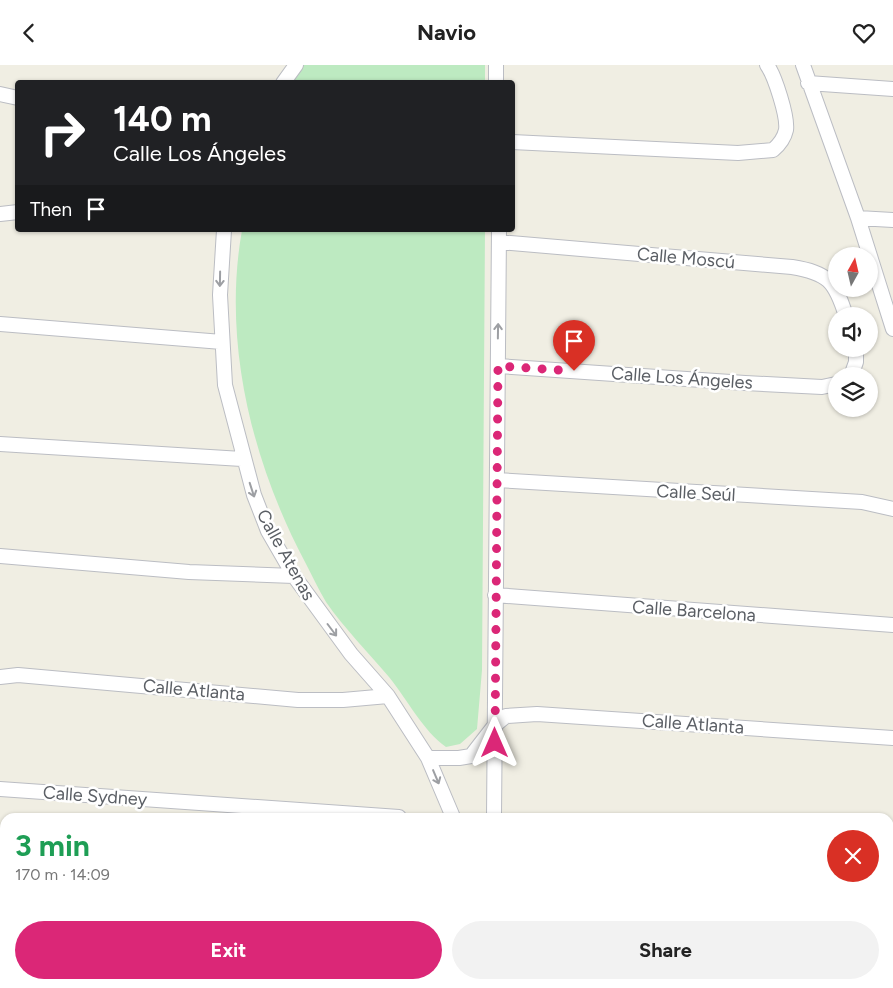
<!DOCTYPE html>
<html lang="en">
<head>
<meta charset="utf-8">
<style>
  :root { --surface:#fff; --page:#f2f2f2; --text:#222; --muted:#767676; --accent:#db2777 }
  body { margin:0; font-family:Figtree,sans-serif; background:var(--page); color:var(--text); height:100vh; display:flex; flex-direction:column; font-size:19px; white-space:nowrap }
  * { box-sizing:border-box; margin:0 }
  p { font-size:16px; color:var(--muted) }
  .icon { flex:none; width:28px; height:28px; fill:none; stroke:currentColor; stroke-width:2; stroke-linecap:round; stroke-linejoin:round }
  .map { position:relative; flex:1; overflow:hidden }
  .panel { position:absolute; left:0px; top:748px; width:894px; height:176px; display:flex; flex-direction:column; background:var(--surface); border-radius:15px 15px 0 0; box-shadow:0 1px 4px #0004 }
  .panel>* { flex:none }
  .top-card { position:absolute; left:15px; top:15px; width:500px; height:152px; border-radius:5px; box-shadow:0 1px 4px #0004; background:#202124; color:#fff; overflow:hidden }
  .needle { width:32px; rotate:8deg }
  .fabs { position:absolute; left:828px; top:182px; display:grid; gap:10px }
  .fabs a { display:grid; place-items:center; width:50px; height:50px; border-radius:50%; background:var(--surface); box-shadow:0 1px 4px #0004; font-size:25px }
  .pin { position:absolute; display:grid; place-items:center; width:42px; height:42px; color:#fff; margin:-51px -21px; border-radius:50% 50% 50% 0; rotate:-45deg; box-shadow:0 0 5px #0007 }
  .pin .icon { rotate:45deg }
  .me { position:absolute; width:55px; margin:-28px; rotate:0deg; stroke-linejoin:round; filter:drop-shadow(0 0 4px #0008) }
  .turn { display:flex; align-items:center; gap:18px; height:105px; padding:0 15px; font-size:22px }
  .turn .icon { width:65px; height:65px; stroke-width:2.5 }
  .turn b { display:block; font-size:35px; line-height:42px }
  .then { display:flex; align-items:center; height:48px; padding:0 15px; background:#0003; gap:10px; font-size:19px }
  .round { display:grid; place-items:center; flex:none; width:52px; height:52px; border-radius:26px; background:var(--page) }
  .overview { display:flex; align-items:center; justify-content:space-between; height:85px; padding:0 15px }
  h1 { font-size:30px; font-weight:700; line-height:38px; color:#1e9e55 }
  .button { display:flex; gap:10px; margin-top:auto; padding:10px 15px }
  .button a { flex:1; height:58px; border-radius:30px; background:var(--accent); color:#fff; font-size:20px; font-weight:700; line-height:58px; text-align:center }
  .button a+a { background:var(--page); color:var(--text) }
  header { display:flex; justify-content:space-between; align-items:center; height:65px; padding:0 15px; background:var(--surface); font-size:22px; font-weight:700 }
  .map>svg:first-child { display:block }
  .grass { fill:url(#grass-dots) }
  .green { fill:#bdeac1 }
  .lines { fill:none; stroke-linecap:round; stroke-linejoin:round }
  .street-casing { stroke:#bbbdc3; stroke-width:16 }
  .street { stroke:#fff; stroke-width:14 }
  .oneway { stroke:#9d9fa3 }
  .route { stroke:#db2777; stroke-width:9; stroke-dasharray:0 16.2 }
  .labels { text-anchor:middle; stroke-width:5; stroke-linejoin:round; paint-order:stroke }
  .street-label { font-size:18px; fill:#5b5f65; stroke:#fff }
</style>
</head>
<body>
<header><svg class="icon" aria-label="back" viewBox="0 0 24 24"><path d="M15 5l-7 7 7 7"/></svg>Navio<svg class="icon" aria-label="heart" viewBox="0 0 24 24"><path d="M12 20l-8-8c-3-5 5-10 8-4 3-6 11-1 8 4z"/></svg></header>
<div class="map">
<svg width="893" height="923" viewBox="0 0 893 923">
  <defs>
    <pattern id="grass-dots" width="8" height="8" patternUnits="userSpaceOnUse" patternTransform="scale(1.25)"><rect width="8" height="8" fill="#bdeac1"/><path d="M2 2h.1M6 6h.1" fill="none" stroke="#9dc1a0" stroke-width="1.8" stroke-linecap="round"/></pattern>
  </defs>
  <rect width="100%" height="100%" fill="#f0eee3"/>
  <path class="grass" d="M0,777L5,778V919H440V923H0Z
    M889,844H893V923H516V919H889Z"/>
  <path class="green" d="M297,0H485V17L287,18Z
    M242,165H485L482,605L477,664L460,679L446,682C423,666 407,634 389,612C368,587 344,563 326,537C318,524 312,510 305,497C252,397 222,277 242,165Z"/>
  <g class="lines">
    <defs>
      <path id="street" d="M496,0V18
        M803,0L858,153L893,264
        M283,18L296,0
        M808,18L893,24
        M0,29L18,33
        M512,77L738,88L773,85C780,79 784,74 786,65C788,52 775,11 767,0
        M0,149L18,147
        M858,153L893,155
        M224,165L220,230L225,320L254,430L268,466L294,511L351,589L388,631L428,693L453,752
        M499,177L792,202C828,208 835,216 846,251
        M0,259L222,277
        M498,301L745,318L822,322L836,319
        M851,311L856,297V284
        M0,379L242,394
        M497,415L862,437L893,444
        M0,491L189,507L294,511
        M495,530L893,560
        M0,612L18,610L298,635H343L388,631
        M428,693H459L471,691L495,660L506,651L537,649L893,673
        M0,724L399,752
        M494,752L499,165
        M889,790H893
        M494,919V923
        M462,923V919"/>
    </defs>
    <use href="#street" class="street-casing"/>
    <use href="#street" class="street"/>
  </g>
  <defs><path id="oneway-shaft" d="M-6 0H5M1.5-3L5.5 0L1.5 3" fill="none" stroke-width="1.6" stroke-linecap="round" stroke-linejoin="round" transform="scale(1.25)"/></defs>
  <g class="oneway">
    <use href="#oneway-shaft" transform="translate(220 214) rotate(91)"/>
    <use href="#oneway-shaft" transform="translate(498 266) rotate(-89)"/>
    <use href="#oneway-shaft" transform="translate(252 425) rotate(72)"/>
    <use href="#oneway-shaft" transform="translate(332 565) rotate(53)"/>
    <use href="#oneway-shaft" transform="translate(436 712) rotate(67)"/>
  </g>
  <g class="lines">
    <path class="route" d="M495,678L498,301L574,306"/>
  </g>
  <g class="labels">
    <g class="street-label">
      <text transform="translate(686 193) rotate(5)" y="6">Calle Moscú</text>
      <text transform="translate(682 313) rotate(4)" y="6">Calle Los Ángeles</text>
      <text transform="translate(696 428) rotate(3)" y="6">Calle Seúl</text>
      <text transform="translate(286 490) rotate(61)" y="6">Calle Atenas</text>
      <text transform="translate(694 546) rotate(4)" y="6">Calle Barcelona</text>
      <text transform="translate(194 625) rotate(5)" y="6">Calle Atlanta</text>
      <text transform="translate(693 659) rotate(4)" y="6">Calle Atlanta</text>
      <text transform="translate(95 731) rotate(4)" y="6">Calle Sydney</text>
    </g>
  </g>
</svg>
<div class="fabs">
<a><svg class="needle" viewBox="-14 -14 28 28"><path d="M0-13l5 13h-10z" fill="#e53935"/><path d="M0 13l5-13h-10z" fill="#767676"/></svg></a>
<a><svg class="icon" aria-label="sound" viewBox="0 0 24 24"><path d="M4 9h4l5-4v14l-5-4H4zM17 9q2 3 0 6"/></svg></a>
<a><svg class="icon" aria-label="layers" viewBox="0 0 24 24"><path d="M12 4l9 5-9 5-9-5zM3 14l9 5 9-5"/></svg></a>
</div>
<div class="pin" style="left:574px;top:306px;background:#d93025"><svg class="icon" aria-label="arrive" viewBox="0 0 24 24"><path d="M6 21V4h12l-3 4 3 4H6"/></svg></div>
<svg class="me" style="left:495px;top:678px" viewBox="-20 -20 40 40"><path d="M0-17L14 15 0 8-14 15z" fill="#db2777" stroke="#fff" stroke-width="4"/></svg>
<div class="top-card">
<div class="turn"><svg class="icon" aria-label="right" viewBox="0 0 24 24"><path d="M7 20v-9h11M14 6l5 5-5 5"/></svg><div><b>140 m</b>Calle Los Ángeles</div></div>
<div class="then">Then<svg class="icon" aria-label="arrive" viewBox="0 0 24 24"><path d="M6 21V4h12l-3 4 3 4H6"/></svg></div>
</div>
<section class="panel">
<div class="overview"><div><h1>3 min</h1><p>170 m · 14:09</p></div><a class="round" style="background:#d93025;color:#fff"><svg class="icon" aria-label="close" viewBox="0 0 24 24"><path d="M6 6l12 12M18 6L6 18"/></svg></a></div>
<div class="button"><a>Exit</a><a>Share</a></div>
</section>
</div>
</body>
</html>
